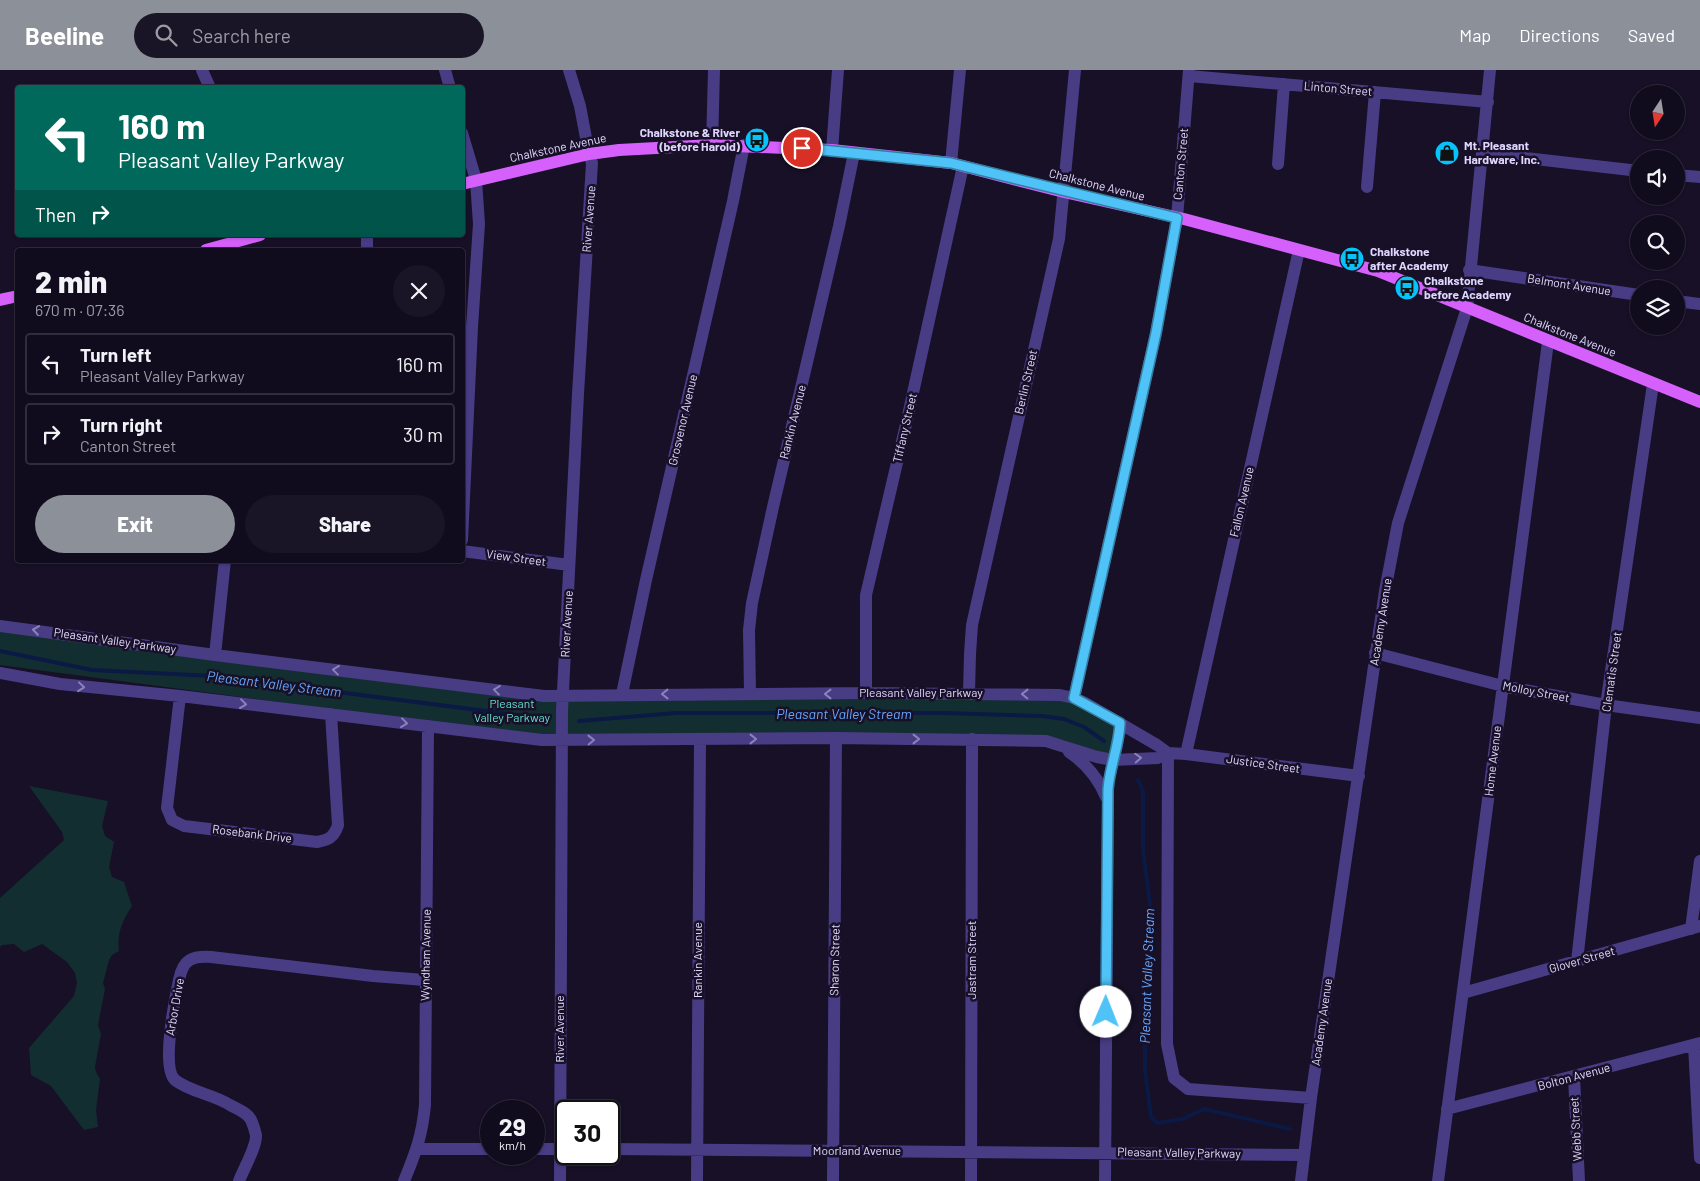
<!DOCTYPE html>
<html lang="en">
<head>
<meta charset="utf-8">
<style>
  :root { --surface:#110c1d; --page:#1a1526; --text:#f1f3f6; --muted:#9c9ba4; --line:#302c3b; --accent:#8c9099 }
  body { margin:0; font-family:Barlow,sans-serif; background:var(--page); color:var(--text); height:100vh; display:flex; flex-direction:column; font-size:19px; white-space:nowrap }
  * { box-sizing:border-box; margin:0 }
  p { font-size:16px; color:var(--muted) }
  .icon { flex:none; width:28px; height:28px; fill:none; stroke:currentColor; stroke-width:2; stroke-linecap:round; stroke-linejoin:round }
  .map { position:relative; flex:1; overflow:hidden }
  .panel { position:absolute; left:15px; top:178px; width:450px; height:315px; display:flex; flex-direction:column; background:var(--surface); border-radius:5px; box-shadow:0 1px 4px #0004,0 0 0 1px var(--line) }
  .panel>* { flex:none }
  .guide { position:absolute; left:15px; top:15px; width:450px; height:152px; border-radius:5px; box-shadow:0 1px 4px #0004,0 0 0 1px var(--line); background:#00695c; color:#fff; overflow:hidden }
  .needle { width:32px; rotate:192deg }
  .buttons { position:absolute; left:1630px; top:15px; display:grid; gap:10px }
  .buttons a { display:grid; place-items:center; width:55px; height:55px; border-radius:50%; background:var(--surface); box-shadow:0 1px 4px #0004,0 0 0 1px var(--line); font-size:25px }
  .speed { position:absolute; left:480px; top:1030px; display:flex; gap:10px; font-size:25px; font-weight:700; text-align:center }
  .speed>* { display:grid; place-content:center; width:65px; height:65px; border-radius:50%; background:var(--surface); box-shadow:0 1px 4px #0004,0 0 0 1px var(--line); line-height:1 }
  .speed small { font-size:12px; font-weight:400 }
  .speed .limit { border:2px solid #111; border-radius:8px; background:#fff; color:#111 }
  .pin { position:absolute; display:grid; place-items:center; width:42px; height:42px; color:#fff; margin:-21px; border:2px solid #fff; border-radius:50%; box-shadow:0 1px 5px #0007 }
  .me { position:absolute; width:55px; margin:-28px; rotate:1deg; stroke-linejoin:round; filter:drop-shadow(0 0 4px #0008) }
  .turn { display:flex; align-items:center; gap:18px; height:105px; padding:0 20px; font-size:22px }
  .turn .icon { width:65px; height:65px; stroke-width:2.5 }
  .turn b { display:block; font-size:35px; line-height:42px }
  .then { display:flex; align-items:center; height:48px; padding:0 20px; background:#0003; gap:10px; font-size:19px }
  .round { display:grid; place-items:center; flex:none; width:52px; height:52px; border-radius:26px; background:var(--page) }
  .head { display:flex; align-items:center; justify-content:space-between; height:85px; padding:0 20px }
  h1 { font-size:30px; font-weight:800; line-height:38px }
  .button { display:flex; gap:10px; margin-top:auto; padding:10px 20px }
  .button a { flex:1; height:58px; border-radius:30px; background:var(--accent); color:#fff; font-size:20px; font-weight:800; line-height:58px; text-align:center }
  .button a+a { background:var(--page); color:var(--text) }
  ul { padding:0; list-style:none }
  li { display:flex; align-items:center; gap:15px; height:62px; margin:0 10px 8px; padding:0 10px; border:2px solid var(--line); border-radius:5px }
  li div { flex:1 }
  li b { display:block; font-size:19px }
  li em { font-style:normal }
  header { display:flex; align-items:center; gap:30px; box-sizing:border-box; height:70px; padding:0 25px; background:var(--accent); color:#fff }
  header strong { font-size:24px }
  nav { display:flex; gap:28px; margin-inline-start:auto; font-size:18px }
  .search { width:350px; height:45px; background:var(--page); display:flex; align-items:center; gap:12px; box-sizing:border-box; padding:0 18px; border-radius:28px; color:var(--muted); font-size:19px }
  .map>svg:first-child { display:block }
  .green { fill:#132e31 }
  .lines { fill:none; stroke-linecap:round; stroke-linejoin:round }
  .stream { stroke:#0b1945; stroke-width:4 }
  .minor { stroke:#483c85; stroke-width:12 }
  .major { stroke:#d560fc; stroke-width:12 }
  .oneway { stroke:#8c82bb }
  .route-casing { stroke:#337fa1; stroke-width:12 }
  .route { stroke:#4fc3f7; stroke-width:9 }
  .labels { text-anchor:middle; stroke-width:5; stroke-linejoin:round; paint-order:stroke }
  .street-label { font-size:12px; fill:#e0d7fe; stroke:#171027 }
  .poi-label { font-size:12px; font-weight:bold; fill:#e0d7fe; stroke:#171027; text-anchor:start }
  .park-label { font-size:12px; fill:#63dece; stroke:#171027 }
  .water-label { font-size:14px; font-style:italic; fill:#67a5fc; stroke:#171027 }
</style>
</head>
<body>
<header>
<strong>Beeline</strong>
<div class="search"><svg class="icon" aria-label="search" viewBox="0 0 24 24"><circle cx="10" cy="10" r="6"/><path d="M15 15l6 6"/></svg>Search here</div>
<nav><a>Map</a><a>Directions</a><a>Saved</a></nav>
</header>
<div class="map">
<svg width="1700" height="1111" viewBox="0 0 1700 1111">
  <rect width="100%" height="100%" fill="#171027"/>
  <path class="green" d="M0,553L563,626L1074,628L1120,653L1113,690L1064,670L852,669L563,670L0,595Z
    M29,716L108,731L102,756L105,766L114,772L109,797L112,807L124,812L132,836C122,851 117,863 119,881L112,885L109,890L103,913L105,919L98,955L101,964L95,997L96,1002L100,1009L96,1040L98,1057L84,1060L51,1016L31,1005L29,978L74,926L77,913L75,903L67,892L42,874L24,882L14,874L2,875L0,877V828L64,770L62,762Z"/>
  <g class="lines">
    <path class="stream" d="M0,581L92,600L213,606L548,649
      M579,651L676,643H942L1042,646L1064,649L1084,657L1104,671
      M1138,710L1143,721V779L1152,851L1145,926V1000L1151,1047L1157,1053L1183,1049L1204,1039L1290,1059"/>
    <path class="minor" d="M202,0L210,18
      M445,0L450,18
      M1189,6L1488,32
      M462,63L476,110L479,154L472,257L462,470
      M712,75L714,0
      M832,80L838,0
      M1483,83L1639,101
      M951,93L960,0
      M1278,94L1284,14
      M1676,105L1700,107
      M1367,117L1375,22
      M367,180V165
      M1469,200L1639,225
      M1676,231L1700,234
      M462,481L569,495
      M0,556L215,585L544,626L866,623L1060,625L1074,628L1085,633L1157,675L1168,683
      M1375,583L1503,616L1606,635L1700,648
      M215,585L225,490
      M0,603L60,614L180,626L542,670L836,668L1046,671L1097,687L1113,690L1158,688L1168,683L1186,684L1359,706
      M866,623V525L907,350L963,96
      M969,623L970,584L972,555L1059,169L1075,0
      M622,624L646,510L733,131L744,75
      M750,624L749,560L752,533L773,437L839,156L854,83
      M180,626L167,738L172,750L184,756L317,772C329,770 334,767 338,755L331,644
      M1074,628L1156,263L1177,148L1189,0
      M1069,682C1087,694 1098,708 1106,727
      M1168,683L1167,974L1174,1008L1188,1019L1311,1028
      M1186,684L1299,180
      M1691,859L1700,791
      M1577,891L1606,635L1653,314
      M1463,923L1700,856
      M1694,975L1700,1088
      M1574,1007L1579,1111
      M1447,1039L1700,973
      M418,1079H491
      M534,1079H566
      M609,1079L1304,1085
      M239,1111C243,1100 257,1076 256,1065C255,1061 253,1054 251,1050C248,1043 237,1039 230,1035C213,1024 190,1022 175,1010C161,998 175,928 179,910C183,889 192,886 211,887L373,906L425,910
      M404,1111C416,1082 422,1066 425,1035L428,656
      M560,1111L562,641L578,324L592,93L589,84L580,36L569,0
      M697,1111L700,669
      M833,1111L836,668
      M971,1111L972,669
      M1105,1111L1108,719C1110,696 1119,676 1120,653
      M1301,1111L1311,1028L1385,521L1398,453L1467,238L1490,0
      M1438,1111L1548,272"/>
    <path class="major" d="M462,114L589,84L619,80L712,75L832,80L951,93L1064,122L1184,149L1378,201L1700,332
      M206,180L260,165
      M0,230L18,226"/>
  </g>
  <defs><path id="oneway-chevron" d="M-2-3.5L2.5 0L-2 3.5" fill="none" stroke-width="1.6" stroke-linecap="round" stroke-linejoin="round" transform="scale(1.25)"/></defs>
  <g class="oneway">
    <use href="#oneway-chevron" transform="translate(36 560) rotate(-172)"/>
    <use href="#oneway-chevron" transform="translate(336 600) rotate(-173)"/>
    <use href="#oneway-chevron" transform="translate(81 617) rotate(6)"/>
    <use href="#oneway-chevron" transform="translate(497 620) rotate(-173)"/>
    <use href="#oneway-chevron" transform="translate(665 624) rotate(180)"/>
    <use href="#oneway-chevron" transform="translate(828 624) rotate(180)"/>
    <use href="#oneway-chevron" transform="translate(1025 624) rotate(-179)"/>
    <use href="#oneway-chevron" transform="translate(243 634) rotate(7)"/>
    <use href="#oneway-chevron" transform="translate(404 653) rotate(7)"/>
    <use href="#oneway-chevron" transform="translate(753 669)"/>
    <use href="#oneway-chevron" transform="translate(916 669)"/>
    <use href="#oneway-chevron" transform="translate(591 670) rotate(-1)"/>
    <use href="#oneway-chevron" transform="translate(1138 688) rotate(-3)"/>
  </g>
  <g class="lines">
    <defs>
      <path id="route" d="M802,78L951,93L1177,148L1156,263L1074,628L1120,653C1119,677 1110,695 1108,719L1106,942"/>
    </defs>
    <use href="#route" class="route-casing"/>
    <use href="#route" class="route"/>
  </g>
  <defs>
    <symbol id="bus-disc" viewBox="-11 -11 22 22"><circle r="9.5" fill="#06c4fb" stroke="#171027"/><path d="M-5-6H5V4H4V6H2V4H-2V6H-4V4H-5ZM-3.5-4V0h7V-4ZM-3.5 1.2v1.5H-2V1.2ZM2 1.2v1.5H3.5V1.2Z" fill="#111"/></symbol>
    <symbol id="shop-disc" viewBox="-11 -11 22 22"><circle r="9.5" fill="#06c4fb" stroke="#171027"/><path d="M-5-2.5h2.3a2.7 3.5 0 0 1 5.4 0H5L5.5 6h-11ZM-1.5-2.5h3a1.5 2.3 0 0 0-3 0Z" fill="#111"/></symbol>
  </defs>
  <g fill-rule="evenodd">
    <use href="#bus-disc" x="743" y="56" width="28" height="28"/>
    <use href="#shop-disc" x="1433" y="69" width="28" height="28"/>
    <use href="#bus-disc" x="1338" y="175" width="28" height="28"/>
    <use href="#bus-disc" x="1393" y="204" width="28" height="28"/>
  </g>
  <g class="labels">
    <g class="street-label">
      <text transform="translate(1338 19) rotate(5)" y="4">Linton Street</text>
      <text transform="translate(558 78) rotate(-12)" y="4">Chalkstone Avenue</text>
      <text transform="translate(1181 94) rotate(-85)" y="4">Canton Street</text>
      <text transform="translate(1097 115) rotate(14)" y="4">Chalkstone Avenue</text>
      <text transform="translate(589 149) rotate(-86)" y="4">River Avenue</text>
      <text transform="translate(1569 215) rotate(9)" y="4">Belmont Avenue</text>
      <text transform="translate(1570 265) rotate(22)" y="4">Chalkstone Avenue</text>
      <text transform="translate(1026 312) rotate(-77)" y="4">Berlin Street</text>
      <text transform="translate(683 350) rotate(-77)" y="4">Grosvenor Avenue</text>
      <text transform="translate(793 352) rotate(-76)" y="4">Rankin Avenue</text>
      <text transform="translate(905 358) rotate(-77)" y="4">Tiffany Street</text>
      <text transform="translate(1242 432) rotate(-77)" y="4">Fallon Avenue</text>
      <text transform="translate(516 488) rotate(8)" y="4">View Street</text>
      <text transform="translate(1381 552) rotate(-81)" y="4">Academy Avenue</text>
      <text transform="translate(567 554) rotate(-87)" y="4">River Avenue</text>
      <text transform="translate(115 571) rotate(8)" y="4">Pleasant Valley Parkway</text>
      <text transform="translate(1612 602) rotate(-82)" y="4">Clematis Street</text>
      <text transform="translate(1536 622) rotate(11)" y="4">Molloy Street</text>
      <text x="921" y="627">Pleasant Valley Parkway</text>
      <text transform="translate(1493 691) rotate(-83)" y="4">Home Avenue</text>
      <text transform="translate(1263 694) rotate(8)" y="4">Justice Street</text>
      <text transform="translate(252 764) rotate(7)" y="4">Rosebank Drive</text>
      <text transform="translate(426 885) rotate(-89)" y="4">Wyndham Avenue</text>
      <text transform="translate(698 890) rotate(-90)" y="4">Rankin Avenue</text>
      <text transform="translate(835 890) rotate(-89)" y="4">Sharon Street</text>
      <text transform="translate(972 890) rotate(-90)" y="4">Jastram Street</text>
      <text transform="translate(1582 890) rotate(-16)" y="4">Glover Street</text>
      <text transform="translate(175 937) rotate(-80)" y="4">Arbor Drive</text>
      <text transform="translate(1322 952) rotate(-82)" y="4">Academy Avenue</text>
      <text transform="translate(560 959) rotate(-90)" y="4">River Avenue</text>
      <text transform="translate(1574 1007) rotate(-15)" y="4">Bolton Avenue</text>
      <text transform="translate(1576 1059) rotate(-93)" y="4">Webb Street</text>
      <text x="857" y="1085">Moorland Avenue</text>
      <text transform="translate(1179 1083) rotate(1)" y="4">Pleasant Valley Parkway</text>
    </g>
    <g class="poi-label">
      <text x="740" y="67" text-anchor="end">Chalkstone &amp; River<tspan x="740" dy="14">(before Harold)</tspan></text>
      <text x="1464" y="80">Mt. Pleasant<tspan x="1464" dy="14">Hardware, Inc.</tspan></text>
      <text x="1370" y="186">Chalkstone<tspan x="1370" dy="14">after Academy</tspan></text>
      <text x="1424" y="215">Chalkstone<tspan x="1424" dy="14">before Academy</tspan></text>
    </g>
    <g class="park-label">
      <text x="512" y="638">Pleasant<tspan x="512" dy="14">Valley Parkway</tspan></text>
    </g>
    <g class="water-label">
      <text transform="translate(274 614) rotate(7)" y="5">Pleasant Valley Stream</text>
      <text x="844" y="649">Pleasant Valley Stream</text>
      <text transform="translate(1147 906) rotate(-88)" y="5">Pleasant Valley Stream</text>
    </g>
  </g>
</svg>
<div class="buttons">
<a><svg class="needle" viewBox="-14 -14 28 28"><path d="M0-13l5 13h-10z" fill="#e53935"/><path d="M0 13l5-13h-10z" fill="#9c9ba4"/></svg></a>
<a><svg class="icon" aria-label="sound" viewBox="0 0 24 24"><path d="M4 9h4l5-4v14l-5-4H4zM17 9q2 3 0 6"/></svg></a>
<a><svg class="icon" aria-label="search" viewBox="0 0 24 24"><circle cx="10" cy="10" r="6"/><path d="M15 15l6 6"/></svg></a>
<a><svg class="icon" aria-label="layers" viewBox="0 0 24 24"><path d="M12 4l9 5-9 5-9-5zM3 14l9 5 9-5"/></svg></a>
</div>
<div class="speed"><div>29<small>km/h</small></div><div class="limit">30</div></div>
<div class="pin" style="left:802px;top:78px;background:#d93025"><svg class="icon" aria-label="arrive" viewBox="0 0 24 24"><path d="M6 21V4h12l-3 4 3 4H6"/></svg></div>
<svg class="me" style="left:1106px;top:942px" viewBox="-20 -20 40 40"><circle r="19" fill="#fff"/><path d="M0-13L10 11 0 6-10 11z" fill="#4fc3f7"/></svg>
<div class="guide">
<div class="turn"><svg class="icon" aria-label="left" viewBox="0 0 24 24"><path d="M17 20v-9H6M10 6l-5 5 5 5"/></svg><div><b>160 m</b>Pleasant Valley Parkway</div></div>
<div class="then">Then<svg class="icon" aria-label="right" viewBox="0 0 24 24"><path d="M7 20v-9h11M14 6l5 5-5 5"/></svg></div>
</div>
<section class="panel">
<div class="head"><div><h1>2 min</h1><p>670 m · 07:36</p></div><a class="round"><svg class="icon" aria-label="close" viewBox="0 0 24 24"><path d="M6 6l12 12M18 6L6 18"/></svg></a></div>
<ul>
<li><svg class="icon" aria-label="left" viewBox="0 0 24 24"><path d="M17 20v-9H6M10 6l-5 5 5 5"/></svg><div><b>Turn left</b><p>Pleasant Valley Parkway</p></div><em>160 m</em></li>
<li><svg class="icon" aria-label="right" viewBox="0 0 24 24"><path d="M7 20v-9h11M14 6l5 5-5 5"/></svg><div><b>Turn right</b><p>Canton Street</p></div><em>30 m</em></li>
</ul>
<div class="button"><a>Exit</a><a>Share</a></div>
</section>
</div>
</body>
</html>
